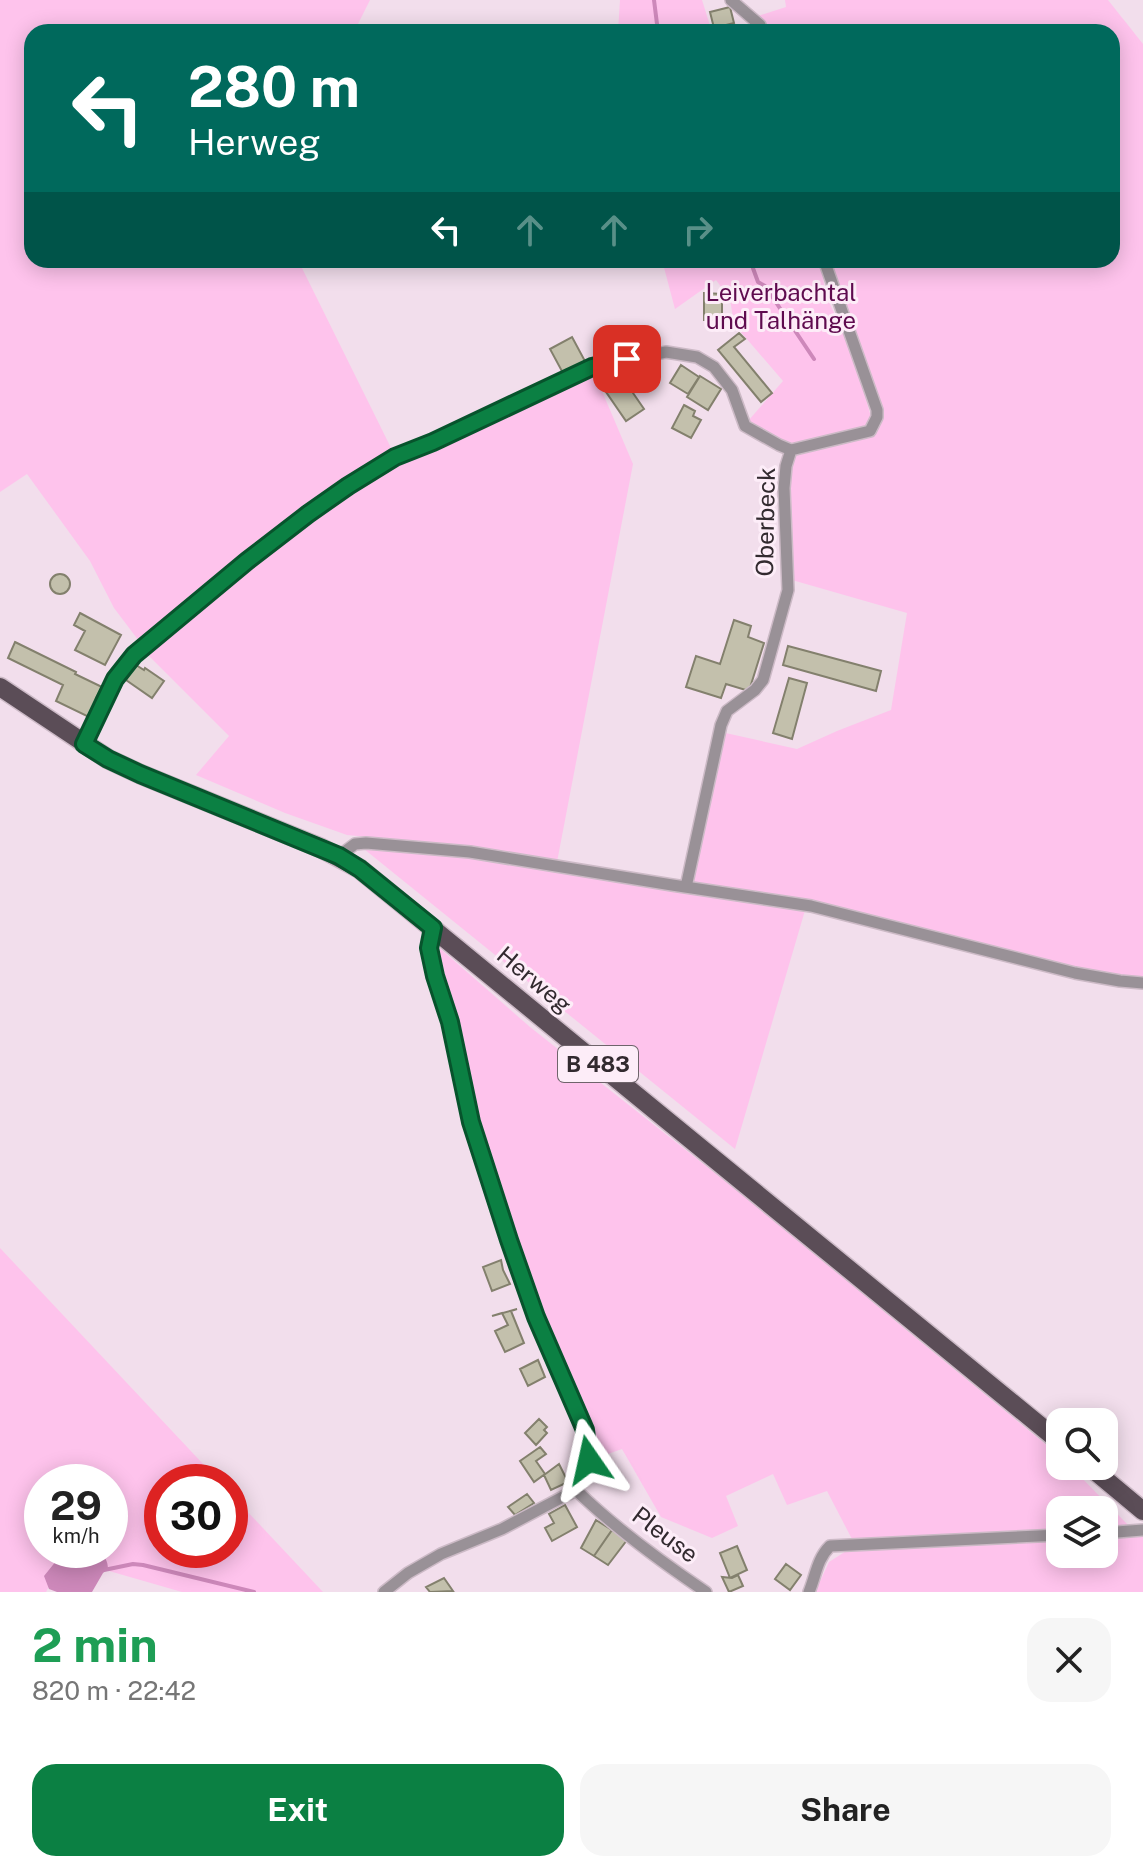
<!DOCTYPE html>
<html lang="en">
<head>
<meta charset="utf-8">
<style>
  :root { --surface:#fff; --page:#f6f6f6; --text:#222; --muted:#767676; --accent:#0b8043 }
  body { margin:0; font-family:"Public Sans",sans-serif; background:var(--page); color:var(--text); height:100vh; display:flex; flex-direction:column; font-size:30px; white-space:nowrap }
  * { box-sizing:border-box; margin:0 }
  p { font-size:26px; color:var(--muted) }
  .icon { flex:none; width:44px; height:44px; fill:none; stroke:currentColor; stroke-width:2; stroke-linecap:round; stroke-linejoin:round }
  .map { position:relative; height:1592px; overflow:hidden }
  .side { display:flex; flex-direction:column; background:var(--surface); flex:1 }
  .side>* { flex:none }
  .top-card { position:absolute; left:24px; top:24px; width:1096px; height:244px; border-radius:24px; box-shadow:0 4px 20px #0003; background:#00695c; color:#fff; overflow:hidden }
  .controls { position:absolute; left:1046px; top:1408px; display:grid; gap:16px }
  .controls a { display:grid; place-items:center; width:72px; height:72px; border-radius:16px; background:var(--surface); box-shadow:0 4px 20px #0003; font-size:40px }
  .speed { position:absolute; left:24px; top:1464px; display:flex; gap:16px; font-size:40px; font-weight:700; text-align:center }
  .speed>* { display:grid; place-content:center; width:104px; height:104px; border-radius:50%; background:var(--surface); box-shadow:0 4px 20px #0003; line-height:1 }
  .speed small { font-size:20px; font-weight:400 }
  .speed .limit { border:12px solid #d22; background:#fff; color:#111 }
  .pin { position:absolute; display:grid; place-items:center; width:68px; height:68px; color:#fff; margin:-34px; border-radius:16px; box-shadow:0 4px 12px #0006 }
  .me { position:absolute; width:88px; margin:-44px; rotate:349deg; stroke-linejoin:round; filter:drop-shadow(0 0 6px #0008) }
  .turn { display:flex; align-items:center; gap:28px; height:168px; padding:0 32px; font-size:36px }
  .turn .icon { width:104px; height:104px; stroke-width:2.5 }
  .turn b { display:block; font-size:56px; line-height:68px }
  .lanes { display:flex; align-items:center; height:76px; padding:0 32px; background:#0003; justify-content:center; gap:40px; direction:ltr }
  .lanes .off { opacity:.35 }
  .round { display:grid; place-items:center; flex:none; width:84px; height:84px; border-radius:24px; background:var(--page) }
  .overview { display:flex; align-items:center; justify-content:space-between; height:136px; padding:0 32px }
  h1 { font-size:48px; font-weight:700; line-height:60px; color:#1e9e55 }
  .action { display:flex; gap:16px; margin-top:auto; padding:16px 32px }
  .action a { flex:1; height:92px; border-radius:24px; background:var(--accent); color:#fff; font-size:32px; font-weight:700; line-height:92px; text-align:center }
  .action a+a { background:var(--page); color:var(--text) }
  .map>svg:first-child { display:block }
  .green { fill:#fec3ec; fill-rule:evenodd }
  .water { fill:#cd88ba }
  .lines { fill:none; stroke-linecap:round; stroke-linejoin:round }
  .stream { stroke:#cd88ba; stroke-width:4 }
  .building { fill:#c3c0ac; stroke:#83806d; stroke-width:2 }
  .street-casing { stroke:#ccbac6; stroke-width:14 }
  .primary-casing { stroke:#ccbac6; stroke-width:21 }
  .street { stroke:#999197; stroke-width:11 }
  .primary { stroke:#5b4d57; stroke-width:18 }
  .route-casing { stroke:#07532c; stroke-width:20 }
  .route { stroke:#0b8043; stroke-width:14 }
  .labels { text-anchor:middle; stroke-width:6; stroke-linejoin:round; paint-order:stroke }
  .shield { fill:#fdedf8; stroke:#6f646b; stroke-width:2 }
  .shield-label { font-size:22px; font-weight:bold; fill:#322a2f }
  .park-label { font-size:24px; fill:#5f0b4f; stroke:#fdedf8 }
  .street-label { font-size:24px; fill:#322a2f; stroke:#fdedf8 }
</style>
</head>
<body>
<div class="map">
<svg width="1143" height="1592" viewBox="0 0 1143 1592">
  <rect width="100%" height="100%" fill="#f2deec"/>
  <path class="green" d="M0,0H370L354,32H32V260H298L395,456L142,645L114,608L90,561L27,474L0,492Z
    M620,0H702L712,32H618Z
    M785,0H1108L1143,44V979L1126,978L1024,957L796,899L690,882L721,732L797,749L837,731L891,710L907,613L792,580L787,446L765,434L748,421L783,381L734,324L730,299L716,280L675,309L662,260H820L826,296L853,352L874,428L878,422L826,260H1112V32H766L763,22L758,16L786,7Z
    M593,370L633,464L557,862L430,843L347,835L285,813L196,775L229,736L143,650L309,516L396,459Z
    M364,849L426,850L806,907L735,1149Z
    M436,945L530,1027L782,1226L893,1319L1060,1456V1466H1070L1132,1529L1104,1530V1510H1060V1533L854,1543L827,1491L787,1505L773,1474L726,1496L738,1526L712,1538L661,1517L622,1449L591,1460L538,1316L489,1171L460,1054L454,1017L438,975L435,951Z
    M0,1248L220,1482H162V1550H230V1493L323,1592H182L64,1558L46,1592H0ZM42,1482H110V1550H42Z
    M1143,1535V1592H815L829,1562L854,1546L1060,1538V1554H1104V1536Z"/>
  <path class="water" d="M65,1550C82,1550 108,1546 108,1569L103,1573L92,1592H57L49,1589L44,1576Z"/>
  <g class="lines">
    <path class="stream" d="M654,0L658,32
      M750,260L758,282L765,286L814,359
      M104,1570L133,1564L143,1565L254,1592"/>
  </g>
  <path class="building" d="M730,7L734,23L714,28L710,12Z
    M704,293L722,294V320H704Z
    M739,333L745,339L734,347L772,393L761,402L718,350Z
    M572,337L586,363L564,375L550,349Z
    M681,365L699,377L688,394L670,383Z
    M700,376L721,389L708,410L687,397Z
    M622,377L644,409L626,421L604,389Z
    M684,405L695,411L693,416L701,420L691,438L672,428Z
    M50 584a10 10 0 1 1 20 0a10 10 0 1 1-20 0Z
    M80,613L121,635L105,665L75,650L85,631L74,625Z
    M734,620L751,626L748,637L764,643L749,691L726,684L721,698L686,687L696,656L720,664Z
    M15,642L76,672L75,674L102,687L96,698L102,701L93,719L56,701L63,685L8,658Z
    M788,646L881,671L876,691L783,665Z
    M136,665L144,670L145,668L164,681L152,698L126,680Z
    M789,678L807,683L792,739L773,733Z
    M501,1260L503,1270L510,1284L492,1291L483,1267Z
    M517,1309L511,1311L524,1343L505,1352L495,1331L508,1325L502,1313L492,1316Z
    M538,1360L545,1377L528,1386L520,1369Z
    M539,1419L547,1427L544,1430L547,1433L536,1445L525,1433Z
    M540,1447L546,1454L536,1461L545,1474L534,1482L520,1461Z
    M559,1464L568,1482L551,1490L544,1475Z
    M527,1494L534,1503L515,1515L508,1507Z
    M565,1505L577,1527L552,1541L545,1528L554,1523L549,1514Z
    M596,1520L612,1530L594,1556L581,1548Z
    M612,1530L627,1540L608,1565L594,1556Z
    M737,1546L747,1570L730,1578L720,1553Z
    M786,1564L801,1575L790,1590L775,1579Z
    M738,1575L743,1586L729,1592L722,1577L732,1578Z
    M444,1578L453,1591L430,1592L426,1587Z"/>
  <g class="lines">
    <defs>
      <path id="street" d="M731,0L760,25L762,32
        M791,450L870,431L877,417V410L824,260
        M84,744L115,679L134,655L247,561L308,514L348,486L395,457L433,442L592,367L666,352L697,357L714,367L732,390L745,426L779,445L791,450L786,466L784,488L788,590L763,680L755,690L727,711L721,725L686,887
        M339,856L355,844L366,843L470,852L672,885L811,906L1075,973L1120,981L1143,983
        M433,928L429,948L435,976L450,1022L471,1122L487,1173L536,1317L585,1430L589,1460L576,1490C616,1529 660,1561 706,1592
        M1104,1533L1143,1530
        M384,1592L408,1573L441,1554L502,1529L576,1490
        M809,1592C816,1575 817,1559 830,1546L1060,1535"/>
      <path id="primary" d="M0,687L108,759L140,774L321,848L360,869L1060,1442
        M1089,1466L1143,1511"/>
    </defs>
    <use href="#street" class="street-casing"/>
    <use href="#primary" class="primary-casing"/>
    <use href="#street" class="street"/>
    <use href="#primary" class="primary"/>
  </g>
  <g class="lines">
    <defs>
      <path id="route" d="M589,1460L585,1430L536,1317L509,1240L471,1122L450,1022L435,976L429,948L433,928L360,869L339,856L140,774L108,759L84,744L115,679L134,655L247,561L308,514L348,486L395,457L433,442L592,367L627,359"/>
    </defs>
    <use href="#route" class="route-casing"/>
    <use href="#route" class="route"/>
  </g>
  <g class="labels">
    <rect class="shield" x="558" y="1046" width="80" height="36" rx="6"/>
    <g class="shield-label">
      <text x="598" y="1072">B 483</text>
    </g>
    <g class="park-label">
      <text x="781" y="301">Leiverbachtal<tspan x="781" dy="28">und Talhänge</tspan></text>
    </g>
    <g class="street-label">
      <text transform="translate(766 522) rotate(-89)" y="8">Oberbeck</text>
      <text transform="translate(534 980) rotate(40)" y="8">Herweg</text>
      <text transform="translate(665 1535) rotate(37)" y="8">Pleuse</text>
    </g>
  </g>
</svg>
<div class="controls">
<a><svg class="icon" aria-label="search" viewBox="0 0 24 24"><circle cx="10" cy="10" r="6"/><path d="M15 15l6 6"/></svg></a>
<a><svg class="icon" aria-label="layers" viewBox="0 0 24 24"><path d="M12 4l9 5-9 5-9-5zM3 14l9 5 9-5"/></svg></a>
</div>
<div class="speed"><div>29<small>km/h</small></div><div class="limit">30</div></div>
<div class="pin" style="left:627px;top:359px;background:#d93025"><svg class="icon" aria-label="arrive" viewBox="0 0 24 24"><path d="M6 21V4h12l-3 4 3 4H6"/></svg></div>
<svg class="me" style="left:589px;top:1460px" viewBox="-20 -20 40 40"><path d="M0-17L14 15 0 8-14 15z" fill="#0b8043" stroke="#fff" stroke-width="4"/></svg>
<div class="top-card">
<div class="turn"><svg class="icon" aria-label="left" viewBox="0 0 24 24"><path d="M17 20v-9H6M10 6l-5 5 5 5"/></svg><div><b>280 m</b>Herweg</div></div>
<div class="lanes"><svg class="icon" aria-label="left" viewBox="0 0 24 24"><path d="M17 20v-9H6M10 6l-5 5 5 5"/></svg><svg class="icon off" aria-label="ahead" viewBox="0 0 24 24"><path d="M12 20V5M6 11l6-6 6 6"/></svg><svg class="icon off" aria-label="ahead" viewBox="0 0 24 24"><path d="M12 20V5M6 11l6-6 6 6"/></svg><svg class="icon off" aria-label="right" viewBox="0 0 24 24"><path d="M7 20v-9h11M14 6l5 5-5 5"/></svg></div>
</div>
</div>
<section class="side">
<div class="overview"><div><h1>2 min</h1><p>820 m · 22:42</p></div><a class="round"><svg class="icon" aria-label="close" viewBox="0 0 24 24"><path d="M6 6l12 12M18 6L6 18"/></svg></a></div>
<div class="action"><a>Exit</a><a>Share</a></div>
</section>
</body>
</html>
